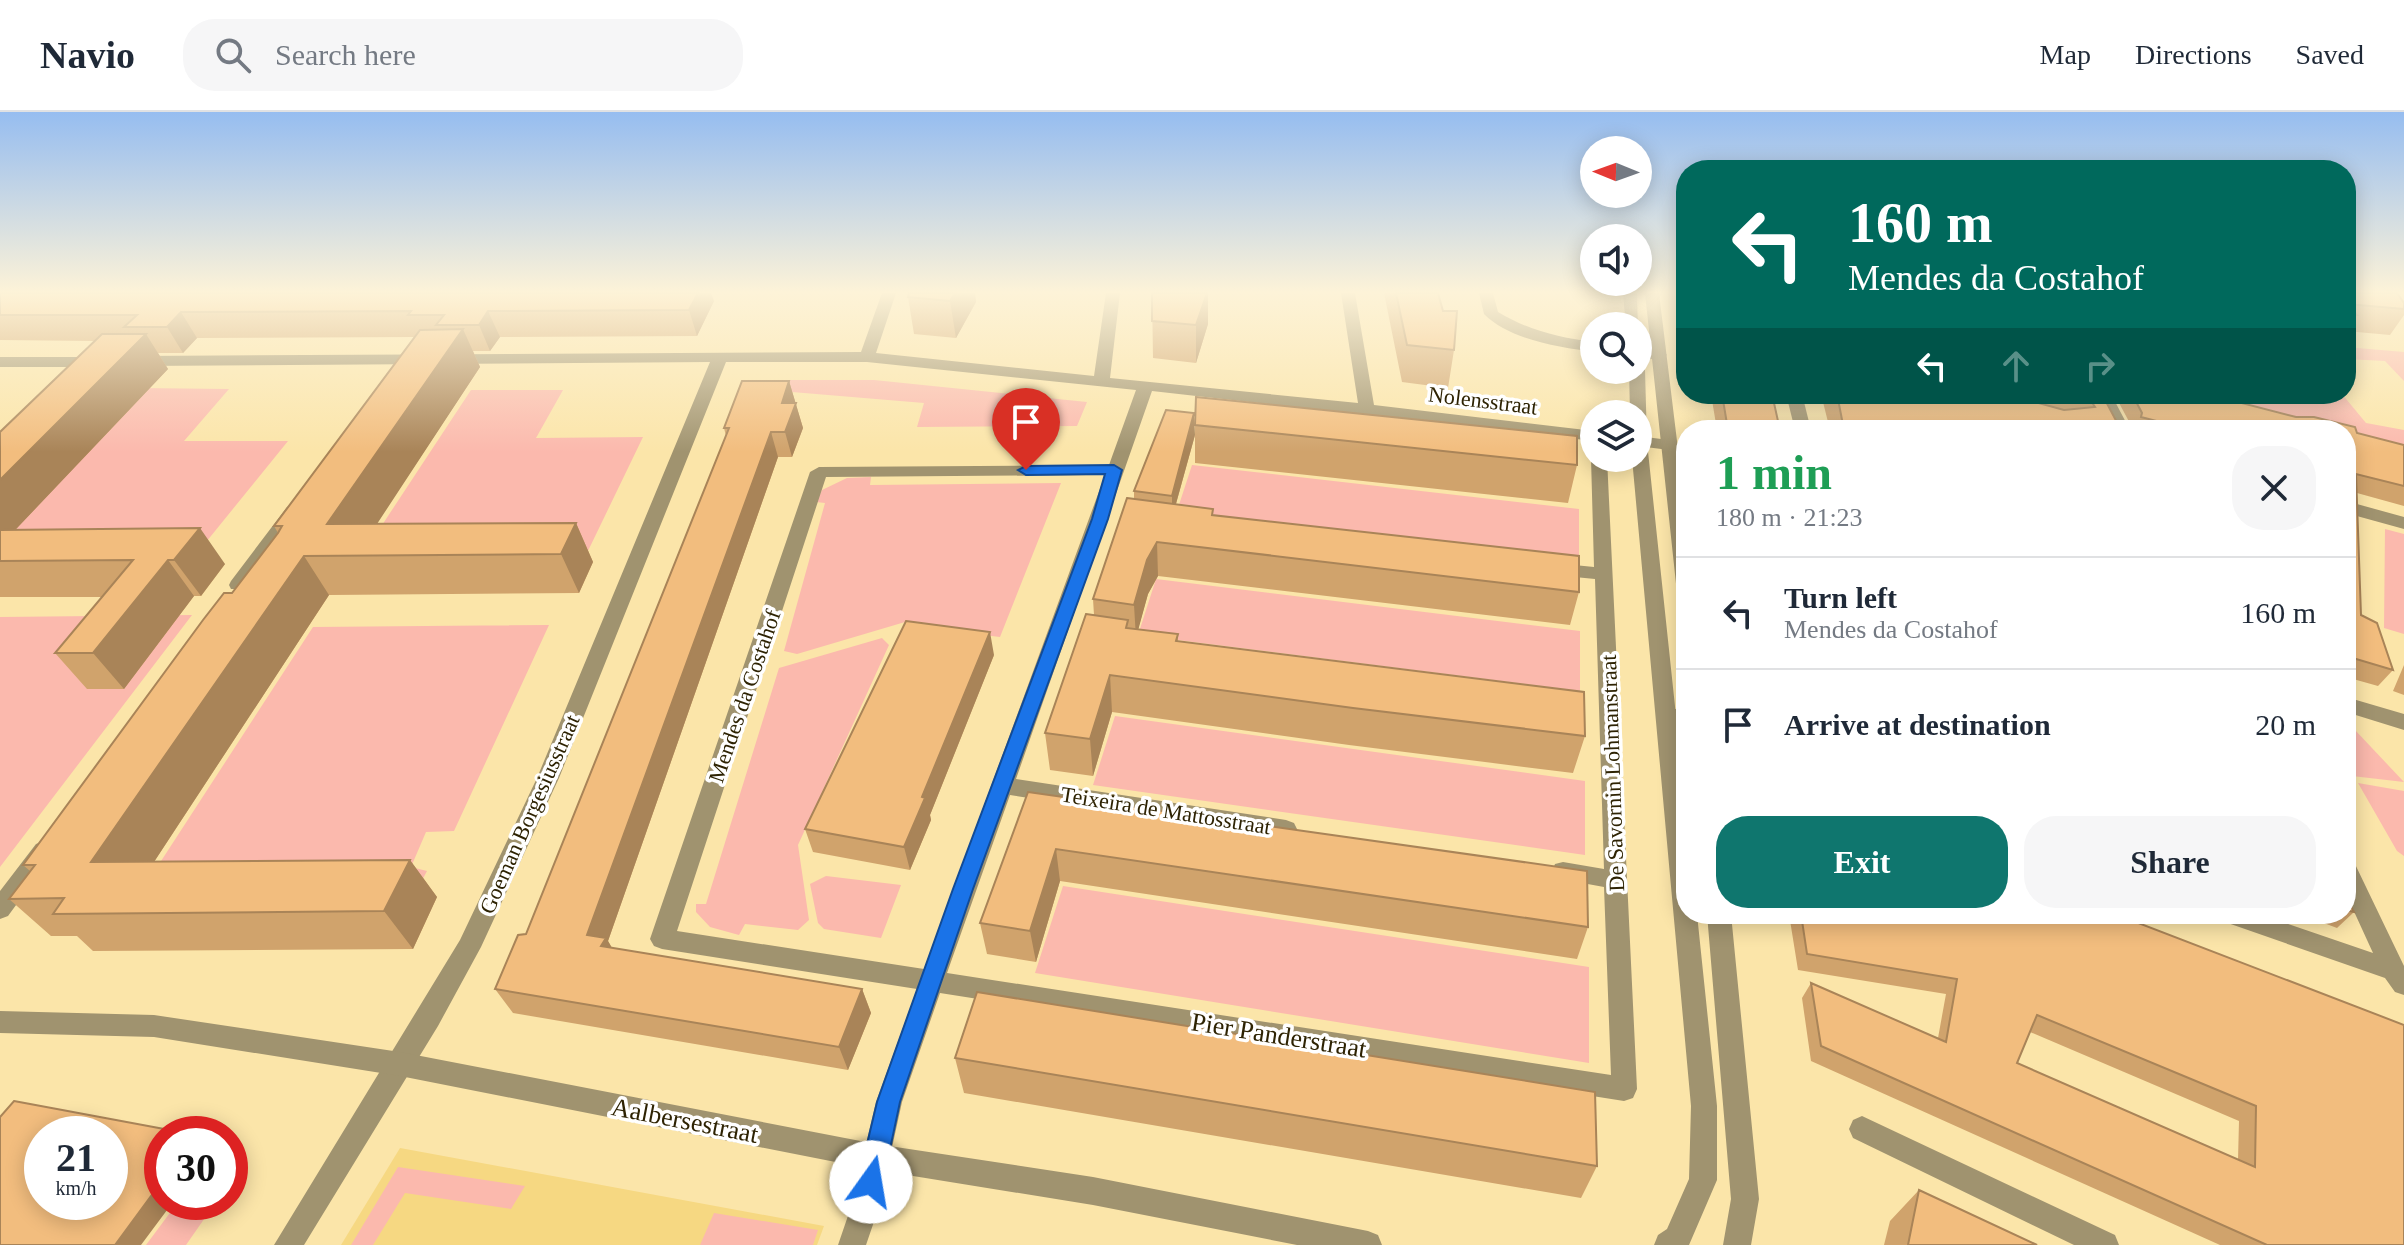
<!DOCTYPE html>
<html lang="en">
<head>
<meta charset="utf-8">
<style>
  :root { --surface:#fff; --page:#f6f6f7; --text:#1f2937; --muted:#747a83; --line:#e0e1e3; --accent:#0f766e }
  body { margin:0; font-family:Georgia,serif; background:var(--page); color:var(--text); height:100vh; display:flex; flex-direction:column; font-size:30px; white-space:nowrap }
  * { box-sizing:border-box; margin:0 }
  p { font-size:26px; color:var(--muted) }
  .icon { flex:none; width:44px; height:44px; fill:none; stroke:currentColor; stroke-width:2; stroke-linecap:round; stroke-linejoin:round }
  .map { position:relative; flex:1; overflow:hidden }
  .side { position:absolute; left:1676px; top:308px; width:680px; height:504px; display:flex; flex-direction:column; background:var(--surface); border-radius:32px; box-shadow:0 4px 20px #0003 }
  .side>* { flex:none }
  .top-card { position:absolute; left:1676px; top:48px; width:680px; height:244px; border-radius:32px; box-shadow:0 4px 20px #0003; background:#00695c; color:#fff; overflow:hidden }
  .needle { width:52px; rotate:271deg }
  .controls { position:absolute; left:1580px; top:24px; display:grid; gap:16px }
  .controls a { display:grid; place-items:center; width:72px; height:72px; border-radius:50%; background:var(--surface); box-shadow:0 4px 20px #0003; font-size:40px }
  .speed { position:absolute; left:24px; top:1004px; display:flex; gap:16px; font-size:40px; font-weight:700; text-align:center }
  .speed>* { display:grid; place-content:center; width:104px; height:104px; border-radius:50%; background:var(--surface); box-shadow:0 4px 20px #0003; line-height:1 }
  .speed small { font-size:20px; font-weight:400 }
  .speed .limit { border:12px solid #d22; background:#fff; color:#111 }
  .pin { position:absolute; display:grid; place-items:center; width:68px; height:68px; color:#fff; margin:-82px -34px; border-radius:50% 50% 50% 0; rotate:-45deg; box-shadow:0 0 8px #0007 }
  .pin .icon { rotate:45deg }
  .me { position:absolute; width:88px; margin:-44px; rotate:13deg; stroke-linejoin:round; filter:drop-shadow(0 0 6px #0008) }
  .turn { display:flex; align-items:center; gap:28px; height:168px; padding:0 40px; font-size:36px }
  .turn .icon { width:104px; height:104px; stroke-width:2.5 }
  .turn b { display:block; font-size:56px; line-height:68px }
  .lanes { display:flex; align-items:center; height:76px; padding:0 40px; background:#0003; justify-content:center; gap:40px; direction:ltr }
  .lanes .off { opacity:.35 }
  .round { display:grid; place-items:center; flex:none; width:84px; height:84px; border-radius:32px; background:var(--page) }
  .head { display:flex; align-items:center; justify-content:space-between; height:136px; padding:0 40px }
  h1 { font-size:48px; font-weight:800; line-height:60px; color:#1e9e55 }
  .action { display:flex; gap:16px; margin-top:auto; padding:16px 40px }
  .action a { flex:1; height:92px; border-radius:32px; background:var(--accent); color:#fff; font-size:32px; font-weight:800; line-height:92px; text-align:center }
  .action a+a { background:var(--page); color:var(--text) }
  ul { padding:0; list-style:none }
  li { display:flex; align-items:center; gap:24px; height:112px; padding:0 40px; border-top:2px solid var(--line) }
  li div { flex:1 }
  li b { display:block; font-size:30px }
  li em { font-style:normal }
  header { display:flex; align-items:center; gap:48px; box-sizing:border-box; height:112px; padding:0 40px; background:var(--surface); border-bottom:2px solid var(--line) }
  header strong { font-size:38px }
  nav { display:flex; gap:44px; margin-inline-start:auto; font-size:28px }
  .search { width:560px; height:72px; background:var(--page); display:flex; align-items:center; gap:20px; box-sizing:border-box; padding:0 28px; border-radius:32px; color:var(--muted); font-size:30px }
  .map>svg:first-child { display:block }
  .built { fill:#f6d882 }
  .green { fill:#fbb9ad }
  .lines { fill:none; stroke-linecap:round; stroke-linejoin:round }
  .service { fill:#a0936f; fill-rule:evenodd }
  .minor { fill:#a0936f; fill-rule:evenodd }
  .tertiary { fill:#a0936f; fill-rule:evenodd }
  .wall { fill:#d0a36c; fill-rule:evenodd }
  .shaded-wall { fill:#a98458 }
  .building { fill:#f2bd7e; stroke:#a98458; stroke-width:2; fill-rule:evenodd }
  .route { fill:#1a73e8; stroke:#114b97; stroke-width:2 }
  .labels { text-anchor:middle; stroke-width:7; stroke-linejoin:round; paint-order:stroke }
  .street-label { font-size:22px; fill:#2e2303; stroke:#fff }
  .near-street-label { font-size:26px; fill:#2e2303; stroke:#fff }
</style>
</head>
<body>
<header>
<strong>Navio</strong>
<div class="search"><svg class="icon" aria-label="search" viewBox="0 0 24 24"><circle cx="10" cy="10" r="6"/><path d="M15 15l6 6"/></svg>Search here</div>
<nav><a>Map</a><a>Directions</a><a>Saved</a></nav>
</header>
<div class="map">
<svg width="2404" height="1133" viewBox="0 0 2404 1133">
  <rect width="100%" height="100%" fill="#fbe5a9"/>
  <path class="built" d="M400,1036L824,1114L817,1133H341Z"/>
  <path class="green" d="M2346,235L2404,240V269L2385,249L2346,247Z
    M759,268H874L1087,290L1077,314L917,315L924,291L756,277Z
    M136,276L229,277L184,329H288L181,461L0,414Z
    M471,278H563L536,326L643,325L587,441L363,442Z
    M2198,282H2342L2366,311L2404,318V334Z
    M1192,353L1579,397V446L1177,399Z
    M871,365L870,373L1061,371L1000,525L910,514L905,510L797,542L784,539L825,391L816,390L822,378L847,366Z
    M2385,417L2404,422V522L2384,516Z
    M1156,467L1580,519V579L1138,523Z
    M192,503L0,755V505Z
    M549,513L454,719L426,720L411,755L427,759L417,778L139,783L313,515Z
    M882,526L889,533L798,733L809,808L798,818L745,812L739,823L710,815L696,800V792H706L779,556Z
    M1115,604L1585,669V743L1093,673Z
    M2346,615L2355,618L2404,670L2352,664L2346,651Z
    M2358,671L2404,679V744L2397,739Z
    M826,764L901,773L881,826L824,817L818,811L810,772Z
    M1063,774L1589,855V951L1035,861Z
    M398,1055L525,1074L511,1097L405,1081L373,1133H351Z
    M178,1090H216L186,1133H146Z
    M714,1101L818,1118L813,1133H700Z"/>
  <g class="lines">
    <path class="service" d="M1786,282H1802L1811,318H1795Z
      M2158,282H2185L2209,291L2201,296L2160,285Z"/>
    <path class="minor" d="M882,181H896L876,241L1094,264L1106,181H1120L1110,266L1358,291L1341,181H1355L1374,293L1594,319V329L1152,279L1016,667L1286,708L1294,711L1297,717L1294,723L1286,726L1010,683L947,861L1611,963L1604,775L1555,766L1552,759L1555,752L1563,750L1604,757L1595,467L1554,463L1545,457L1554,451L1594,455L1591,346L1594,342V346H1607L1637,977L1633,986L1624,989L940,881L902,990L879,1095L866,1133H838L851,1095L876,990L917,877L662,837L654,834L650,827L810,360L819,355L1109,353L1136,278L867,250H726L559,666L481,835L438,914L304,1133H274L460,828L537,666L710,250L138,254L130,249L138,244L861,240ZM1105,363L924,857L677,819L826,365Z
      M1479,181H1493L1498,200C1528,218 1559,226 1594,230V240C1559,235 1510,228 1484,202Z
      M1638,235L1664,240L1667,243L1659,248L1638,245Z
      M0,245H98L106,250L98,255H0Z
      M2095,282H2111L2130,318H2114Z
      M1638,324L1669,328L1677,333L1669,338L1638,334Z
      M2346,389L2404,405V417L2346,401Z
      M293,393L302,399L245,477H231L229,473L231,469L287,395Z
      M2346,585L2404,602V618L2346,600Z
      M1666,596L1686,598V614L1659,609L1656,604L1659,599Z
      M44,729L52,732L55,738L52,744L8,804L0,807V779L36,732Z
      M2346,748L2354,750L2404,854V883L2395,880L2385,866L2222,809L2218,802H2259L2373,841L2346,782Z
      M1862,1004L2115,1123L2119,1133H2074L1853,1026L1849,1017L1853,1008Z"/>
    <path class="tertiary" d="M1623,181H1637L1638,217V214H1626Z
      M1645,181H1659L1686,403V487L1677,481Z
      M1638,254L1645,258L1647,330L1686,698V802H1697L1717,994V1068L1689,1133H1654L1658,1123L1667,1117L1689,1067L1691,994L1632,346H1638V302H1630L1629,258H1638Z
      M1707,802H1731L1759,1087L1751,1133H1723L1731,1087Z
      M0,899L154,903L400,940L876,1032L1093,1065L1368,1119L1378,1123L1382,1133H1297L1093,1093L876,1058L400,964L154,925L0,921Z"/>
  </g>
  <path class="wall" d="M0,181L714,189L697,224L500,225L490,239H473L480,255L376,412L576,411L593,450L579,481L329,483L154,750L410,748L437,785L413,837L93,839L77,824H51L9,787L30,759L23,753L278,421L274,414L414,225L197,226L183,241H158L168,257L16,417L225,452L201,484H194L124,577H87L55,541L103,485H0V320L96,229L0,228Z
    M909,181H975L976,190L956,226L914,222L908,185Z
    M1152,181H1208V212L1196,251L1153,246Z
    M1384,181H1438L1454,238L1448,276L1402,270Z
    M2346,181L2404,191V203L2390,223L2346,219Z
    M789,269L803,316L792,345H778L608,829L612,836L862,877L871,901L848,958L513,901L495,877L526,822L726,324L724,316Z
    M1711,282H1772L1780,318H1717Z
    M1821,282H2102L2121,318H1830Z
    M2122,282H2162L2174,285L2176,282H2207L2404,333V394L2357,381L2361,503L2393,558L2378,574L2346,565V318H2132L2133,317L2118,289Z
    M1195,313L1577,353L1568,391L1195,351Z
    M1195,323L1176,392L1213,397V403L1579,480L1570,513L1158,464L1148,482L1138,517L1178,522V529L1585,624L1573,661L1349,633L1112,600L1093,664L1050,658L1045,621L1094,503L1093,487L1134,386V379Z
    M994,543L930,703L931,708L910,758L813,740L805,717Z
    M2404,553V583L2393,579Z
    M1028,680L1588,815L1577,847L1060,769L1036,850L987,842L980,811Z
    M2346,785L2354,800L2337,816L2300,802H2346Z
    M1789,802H2115L2404,1133H2220L1811,949L1802,886L1811,871L1938,926L1946,882L1798,858ZM2030,920L2239,1009L2238,1048L2017,951Z
    M955,946L1597,1054L1581,1086L964,981Z
    M1919,1078L2037,1133H1884L1890,1109Z"/>
  <path class="shaded-wall" d="M698,181H711L714,189L697,224L689,198Z
    M955,181H975L976,190L956,226L950,189Z
    M1207,181H1208V212L1196,251V213Z
    M488,199L500,225L490,239L479,213Z
    M181,200L197,226L183,241L167,215Z
    M463,217L480,255L356,444L327,412Z
    M146,222L168,257L0,434V368Z
    M789,269L803,316L792,345L785,320L782,291Z
    M1194,301L1195,323L1172,406V384Z
    M771,320L778,345L608,829L620,850L587,823Z
    M576,411L593,450L579,481L561,442Z
    M200,416L225,452L201,484L174,448Z
    M1157,430L1158,464L1148,482L1136,526L1134,493L1147,448Z
    M304,444L329,483L129,788L91,750Z
    M168,448L194,484L124,577L93,541Z
    M990,520L994,543L930,703L931,708L910,758L904,735L922,685Z
    M1110,563L1112,600L1093,664L1090,627Z
    M1056,737L1060,769L1036,850L1030,819Z
    M410,748L437,785L413,837L384,799Z
    M862,877L871,901L848,958L839,935Z
    M162,1069V1090H173L141,1133H115Z"/>
  <path class="building" d="M0,181H698L689,198L488,199L479,213H436L444,203H408L411,199L181,200L167,215H124L137,203H0Z
    M909,181H955L950,189L908,185Z
    M1152,181H1207L1196,213L1152,209Z
    M1396,181H1438L1443,199H1457L1454,238L1407,233Z
    M2346,181H2397L2404,191V197L2347,192L2357,203H2346Z
    M463,217L327,412L576,411L561,442L304,444L91,750L410,748L384,799L53,802L64,786L9,787L35,753H23L203,508L224,481H232L278,421L282,414H274L420,218Z
    M102,222H146L0,368V320Z
    M742,269H789L782,291H796L785,320H771L587,823L606,826L601,834L862,877L839,935L495,877L518,823L526,822L729,316H724Z
    M1722,282H1772L1780,318H1728Z
    M1837,282H2006L2064,298L2095,295L2091,289L2065,282H2102L2121,318H1844Z
    M2132,282H2162L2180,287V282H2207L2296,305H2314L2355,315L2357,321L2404,333V374L2356,362L2361,503L2377,511L2393,558L2346,544V318H2191L2141,305L2142,301Z
    M1196,285L1577,324V353L1195,313Z
    M1166,298L1194,301L1172,384L1134,379Z
    M1127,386L1213,397L1212,403L1579,444V480L1157,430L1147,448L1134,493L1093,487Z
    M200,416L174,448H168L93,541H55L133,448L0,449V418Z
    M1086,502L1128,508L1126,516L1178,522L1176,529L1584,580L1585,624L1353,596L1110,563L1090,627L1045,621Z
    M906,509L990,520L922,685L925,686L904,735L805,717Z
    M1028,680L1587,759L1588,815L1056,737L1030,819L980,811Z
    M2346,785L2354,800L2346,798Z
    M1801,802H2115L2404,913V1133H2267L1821,934L1811,871L1946,930L1957,867L1807,842ZM2037,903L2256,994L2255,1055L2017,951Z
    M977,880L1595,980L1597,1054L955,946Z
    M14,989L191,1022H162V1069L115,1133H0V1005ZM42,1022H110V1090H42Z
    M1919,1078L2037,1133H1908Z"/>
  <linearGradient id="sky" x2="0" y2="1"><stop stop-color="#96bdf0"/><stop offset="0.53" stop-color="#fdf3d8"/><stop offset="1" stop-color="#fdf3d8" stop-opacity="0"/></linearGradient>
  <rect width="2404" height="340" fill="url(#sky)"/>
  <path class="route" d="M1114,353L1122,358L1108,407L973,777L900,990L883,1070L879,1079L871,1082L862,1079L858,1070L877,990L953,777L1092,407L1105,362L1026,363L1018,358L1026,354Z"/>
  <g class="labels">
    <g class="street-label">
      <text transform="translate(1483 288) rotate(7)" y="8">Nolensstraat</text>
      <text transform="translate(744 584) rotate(-71)" y="8">Mendes da Costahof</text>
      <text transform="translate(1612 661) rotate(-92)" y="8">De Savornin Lohmanstraat</text>
      <text transform="translate(1166 698) rotate(9)" y="8">Teixeira de Mattosstraat</text>
      <text transform="translate(529 702) rotate(-66)" y="8">Goeman Borgesiusstraat</text>
    </g>
    <g class="near-street-label">
      <text transform="translate(1279 923) rotate(9)" y="9">Pier Panderstraat</text>
      <text transform="translate(685 1008) rotate(11)" y="9">Aalbersestraat</text>
    </g>
  </g>
</svg>
<div class="controls">
<a><svg class="needle" viewBox="-14 -14 28 28"><path d="M0-13l5 13h-10z" fill="#e53935"/><path d="M0 13l5-13h-10z" fill="#747a83"/></svg></a>
<a><svg class="icon" aria-label="sound" viewBox="0 0 24 24"><path d="M4 9h4l5-4v14l-5-4H4zM17 9q2 3 0 6"/></svg></a>
<a><svg class="icon" aria-label="search" viewBox="0 0 24 24"><circle cx="10" cy="10" r="6"/><path d="M15 15l6 6"/></svg></a>
<a><svg class="icon" aria-label="layers" viewBox="0 0 24 24"><path d="M12 4l9 5-9 5-9-5zM3 14l9 5 9-5"/></svg></a>
</div>
<div class="speed"><div>21<small>km/h</small></div><div class="limit">30</div></div>
<div class="pin" style="left:1026px;top:358px;background:#d93025"><svg class="icon" aria-label="arrive" viewBox="0 0 24 24"><path d="M6 21V4h12l-3 4 3 4H6"/></svg></div>
<svg class="me" style="left:871px;top:1070px" viewBox="-20 -20 40 40"><circle r="19" fill="#fff"/><path d="M0-13L10 11 0 6-10 11z" fill="#1a73e8"/></svg>
<div class="top-card">
<div class="turn"><svg class="icon" aria-label="left" viewBox="0 0 24 24"><path d="M17 20v-9H6M10 6l-5 5 5 5"/></svg><div><b>160 m</b>Mendes da Costahof</div></div>
<div class="lanes"><svg class="icon" aria-label="left" viewBox="0 0 24 24"><path d="M17 20v-9H6M10 6l-5 5 5 5"/></svg><svg class="icon off" aria-label="ahead" viewBox="0 0 24 24"><path d="M12 20V5M6 11l6-6 6 6"/></svg><svg class="icon off" aria-label="right" viewBox="0 0 24 24"><path d="M7 20v-9h11M14 6l5 5-5 5"/></svg></div>
</div>
<section class="side">
<div class="head"><div><h1>1 min</h1><p>180 m · 21:23</p></div><a class="round"><svg class="icon" aria-label="close" viewBox="0 0 24 24"><path d="M6 6l12 12M18 6L6 18"/></svg></a></div>
<ul>
<li><svg class="icon" aria-label="left" viewBox="0 0 24 24"><path d="M17 20v-9H6M10 6l-5 5 5 5"/></svg><div><b>Turn left</b><p>Mendes da Costahof</p></div><em>160 m</em></li>
<li><svg class="icon" aria-label="arrive" viewBox="0 0 24 24"><path d="M6 21V4h12l-3 4 3 4H6"/></svg><div><b>Arrive at destination</b></div><em>20 m</em></li>
</ul>
<div class="action"><a>Exit</a><a>Share</a></div>
</section>
</div>
</body>
</html>
